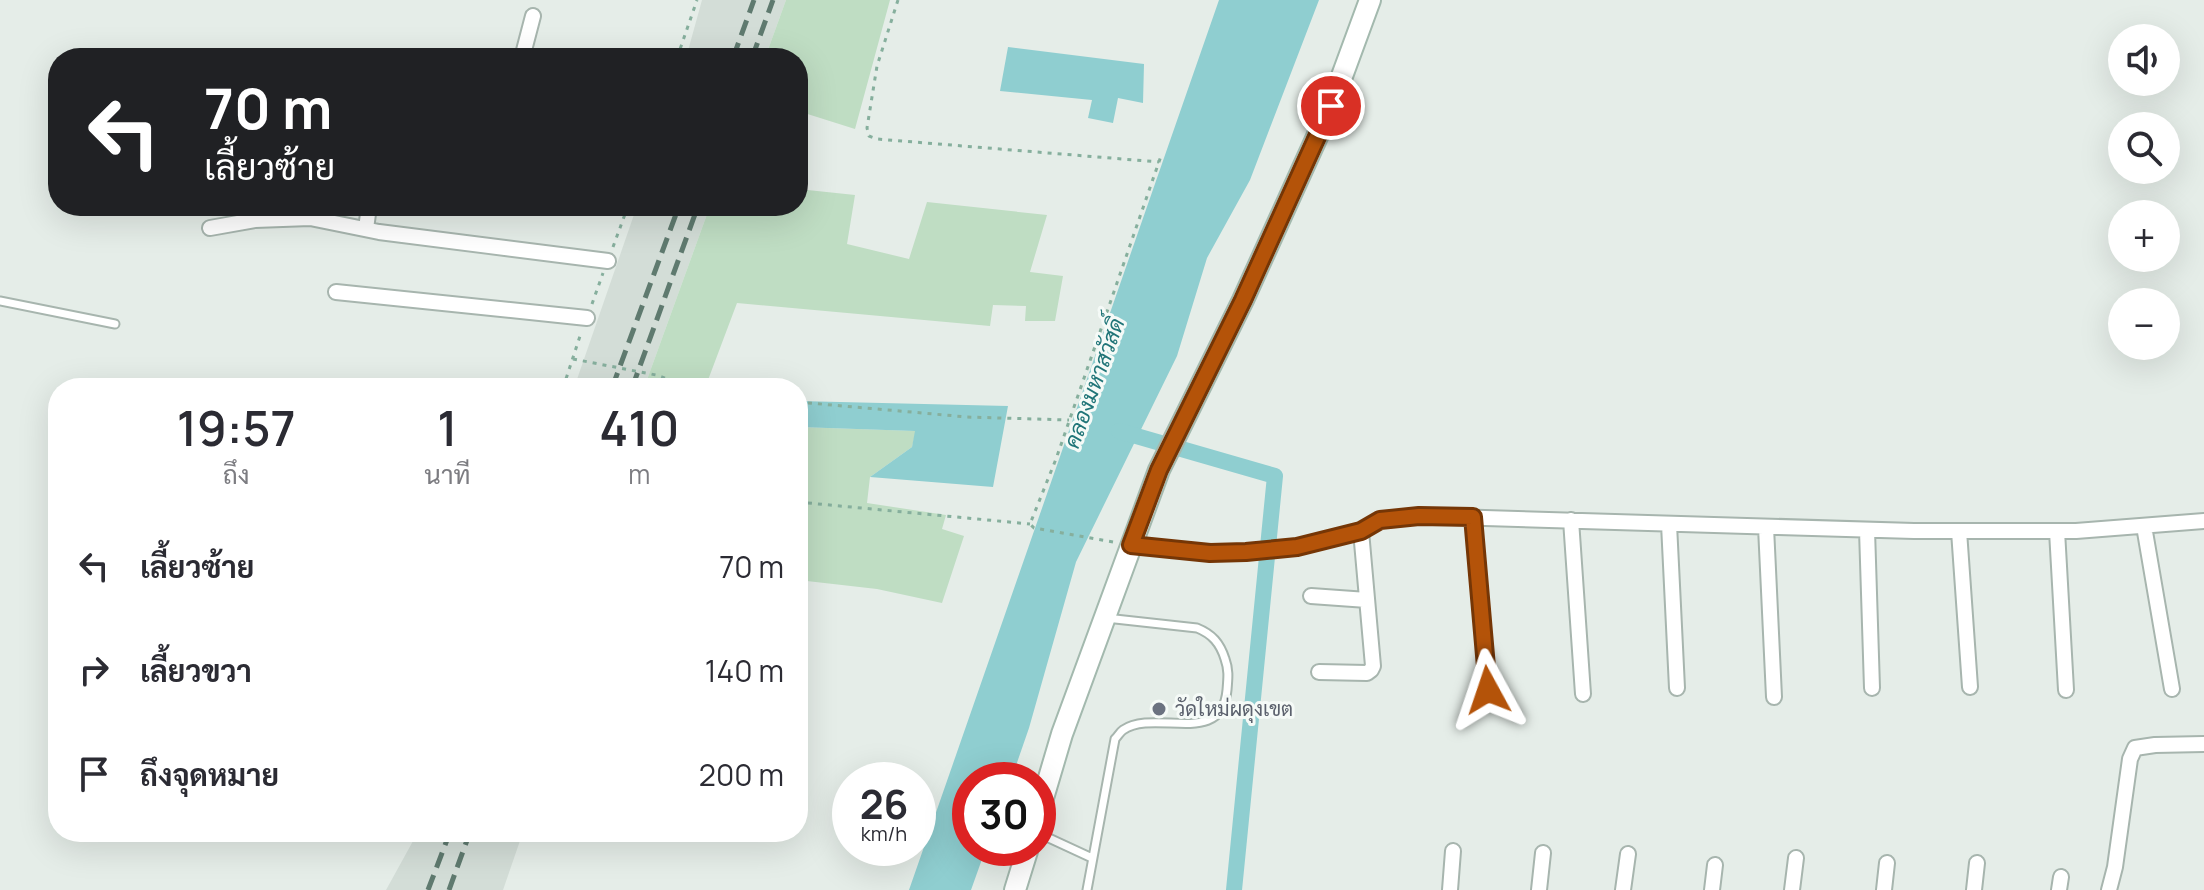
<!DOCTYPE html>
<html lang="th">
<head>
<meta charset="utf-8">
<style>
  :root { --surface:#fff; --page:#f7f7f7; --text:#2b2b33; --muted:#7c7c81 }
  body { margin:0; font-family:Manrope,Sarabun,sans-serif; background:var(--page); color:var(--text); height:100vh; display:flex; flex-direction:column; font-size:30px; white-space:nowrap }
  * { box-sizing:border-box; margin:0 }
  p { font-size:26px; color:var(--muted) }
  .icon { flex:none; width:44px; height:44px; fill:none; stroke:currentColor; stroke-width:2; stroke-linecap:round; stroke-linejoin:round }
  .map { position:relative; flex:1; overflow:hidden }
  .details { position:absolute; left:48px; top:378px; width:760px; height:464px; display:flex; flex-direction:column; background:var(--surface); border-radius:32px; box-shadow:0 8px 32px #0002 }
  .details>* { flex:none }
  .guide { position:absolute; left:48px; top:48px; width:760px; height:168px; border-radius:32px; box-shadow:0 8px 32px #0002; background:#202124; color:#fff; overflow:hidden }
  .buttons { position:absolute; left:2108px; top:24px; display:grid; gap:16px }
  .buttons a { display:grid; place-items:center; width:72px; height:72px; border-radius:50%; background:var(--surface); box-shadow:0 8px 32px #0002; font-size:40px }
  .speed { position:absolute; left:832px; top:762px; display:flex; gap:16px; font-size:40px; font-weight:700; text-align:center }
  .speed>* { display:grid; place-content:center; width:104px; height:104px; border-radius:50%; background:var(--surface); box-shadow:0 8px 32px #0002; line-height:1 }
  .speed small { font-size:20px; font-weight:400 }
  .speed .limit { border:12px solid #d22; background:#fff; color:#111 }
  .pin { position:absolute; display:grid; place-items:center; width:68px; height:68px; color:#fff; margin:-34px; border:4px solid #fff; border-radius:50%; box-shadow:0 2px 8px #0007 }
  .me { position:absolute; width:88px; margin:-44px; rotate:355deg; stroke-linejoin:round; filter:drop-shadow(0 0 6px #0008) }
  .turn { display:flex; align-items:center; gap:28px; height:168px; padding:0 24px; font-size:36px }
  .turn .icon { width:104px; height:104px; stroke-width:2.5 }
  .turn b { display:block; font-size:56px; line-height:68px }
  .eta { display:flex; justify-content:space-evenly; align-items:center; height:136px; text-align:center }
  .eta b { font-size:48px; font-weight:600; line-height:56px }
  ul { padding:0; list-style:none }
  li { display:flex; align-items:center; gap:24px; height:104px; padding:0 24px }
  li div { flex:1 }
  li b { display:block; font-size:30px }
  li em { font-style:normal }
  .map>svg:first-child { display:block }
  .built { fill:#d3ddd7 }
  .green { fill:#bfddc3 }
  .water { fill:#8fced0 }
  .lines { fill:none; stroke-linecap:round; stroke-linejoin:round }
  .canal { stroke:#8fced0; stroke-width:16 }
  .lane-casing { stroke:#a7b5ae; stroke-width:11 }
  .street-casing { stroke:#a7b5ae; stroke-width:18 }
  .secondary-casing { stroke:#a3b9ae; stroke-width:24 }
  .path { stroke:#86af9d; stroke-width:3; stroke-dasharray:4 6; stroke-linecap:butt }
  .lane { stroke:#fff; stroke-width:7 }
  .street { stroke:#fff; stroke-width:14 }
  .secondary { stroke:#fff; stroke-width:20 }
  .rail { stroke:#5f7a6f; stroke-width:5; stroke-dasharray:16 8; stroke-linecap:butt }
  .route-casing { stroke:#753606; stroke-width:20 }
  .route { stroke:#b45309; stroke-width:14 }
  .worship-dot { fill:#6b7280; stroke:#f5faf7; stroke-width:3 }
  .labels { text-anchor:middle; stroke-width:6; stroke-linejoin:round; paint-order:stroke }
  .worship-label { font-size:20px; fill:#5b616d; stroke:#f5faf7; text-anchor:start }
  .water-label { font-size:22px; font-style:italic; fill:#207578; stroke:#f5faf7 }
</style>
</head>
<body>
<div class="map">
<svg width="2204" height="890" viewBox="0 0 2204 890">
  <rect width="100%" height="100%" fill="#e5ede8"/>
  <path class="built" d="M702,0H786L765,58H686Z
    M637,206H710L644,388H574Z
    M418,832H523L503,890H386Z"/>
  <path class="green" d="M786,0H890L855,129L798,111V58H765Z
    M798,189L855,195L847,244L909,259L927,202L1047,215L1030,272L1063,276L1055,321H1025L1026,306L993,305L990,326L737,303L705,388H644L710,206H798Z
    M798,427L916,431L912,447L870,477L867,503L946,515L942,529L964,536L942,603L877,589L798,580Z"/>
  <path class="water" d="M1219,0H1319L1250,180L1207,258L1177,356L1076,562L1029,728L1011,780H970V848H986L971,890H909Z
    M1008,47L1144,64L1143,103L1118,98L1113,123L1088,118L1092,100L1000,91Z
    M798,401L1008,406L993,487L870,477L912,447L915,431L798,427Z"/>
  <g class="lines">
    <path class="canal" d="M1119,431L1275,476L1234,890"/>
    <defs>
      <path id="lane" d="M0,301L115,324
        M1038,833L1092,858
        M1087,890L1115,739C1118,736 1120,732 1123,730C1155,708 1222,748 1227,690C1228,678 1229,670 1225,659C1220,643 1212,634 1197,628L1106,618"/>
      <path id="street" d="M522,58L533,16
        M210,228L255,220L310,218L379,232L608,261
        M366,229L369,206
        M336,292L587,318
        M1473,517L1488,690
        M1571,520L1583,694
        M1669,524L1677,688
        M2144,526L2172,689
        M1766,527L1774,697
        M1867,530L1872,688
        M1959,531L1970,687
        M2057,531L2066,690
        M1131,545L1210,553L1246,552L1297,547L1361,531L1380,520L1419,516L1914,531H2076L2204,521
        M1311,596L1367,600
        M1319,672L1367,673L1371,670L1373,666L1361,531
        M1450,890L1453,851
        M1539,890L1543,853
        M1623,890L1628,854
        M1712,890L1715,865
        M1792,890L1796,858
        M1884,890L1887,863
        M1974,890L1977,863
        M2059,890L2061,877
        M2109,890L2115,867L2130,759L2135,748L2155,745L2204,744"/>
      <path id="secondary" d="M1038,815L1062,734L1159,470L1243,300L1331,106L1370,0
        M1015,890L1028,848"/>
    </defs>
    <use href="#lane" class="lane-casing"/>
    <use href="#street" class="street-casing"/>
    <use href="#secondary" class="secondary-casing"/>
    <path class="path" d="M898,0L877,66L867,128L869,136L877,139L1159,162
      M677,58L697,0
      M613,247L628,206
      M592,304L603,273
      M573,359L656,375L694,388
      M563,388L581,333
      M798,402L967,417L1069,420
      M798,502L1030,524
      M1113,542L1034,528L1030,524L1056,459L1162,153"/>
    <use href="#lane" class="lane"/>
    <use href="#street" class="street"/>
    <use href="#secondary" class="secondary"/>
    <path class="rail" d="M733,58L754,0
      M752,58L773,0
      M612,388L679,206
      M632,388L698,206
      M428,890L450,832
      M449,890L470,832"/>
  </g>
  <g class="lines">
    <defs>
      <path id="route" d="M1331,106L1243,300L1159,470L1131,545L1210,553L1246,552L1297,547L1361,531L1380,520L1419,516L1473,517L1488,690"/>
    </defs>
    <use href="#route" class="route-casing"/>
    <use href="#route" class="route"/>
  </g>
  <circle class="worship-dot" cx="1159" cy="709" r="8"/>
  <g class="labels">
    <g class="worship-label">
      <text x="1175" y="716">วัดใหม่ผดุงเขต</text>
    </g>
    <g class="water-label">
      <text transform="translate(1094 383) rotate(-70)" y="8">คลองมหาสวัสดิ์</text>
    </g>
  </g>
</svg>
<div class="buttons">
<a><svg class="icon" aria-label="sound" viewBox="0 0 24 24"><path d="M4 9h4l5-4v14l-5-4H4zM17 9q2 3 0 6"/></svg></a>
<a><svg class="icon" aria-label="search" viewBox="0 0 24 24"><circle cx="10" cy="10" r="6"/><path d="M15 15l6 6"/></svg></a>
<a>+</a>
<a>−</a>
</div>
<div class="speed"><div>26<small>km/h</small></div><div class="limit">30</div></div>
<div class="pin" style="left:1331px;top:106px;background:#d93025"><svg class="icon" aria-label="arrive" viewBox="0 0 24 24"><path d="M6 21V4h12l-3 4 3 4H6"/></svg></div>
<svg class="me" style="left:1488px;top:690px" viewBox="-20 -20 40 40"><path d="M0-17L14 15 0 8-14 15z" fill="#b45309" stroke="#fff" stroke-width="4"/></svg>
<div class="guide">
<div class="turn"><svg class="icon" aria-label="left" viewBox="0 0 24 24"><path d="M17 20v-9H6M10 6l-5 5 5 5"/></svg><div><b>70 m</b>เลี้ยวซ้าย</div></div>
</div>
<section class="details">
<div class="eta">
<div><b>19:57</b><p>ถึง</p></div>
<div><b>1</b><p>นาที</p></div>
<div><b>410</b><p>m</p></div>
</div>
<ul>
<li><svg class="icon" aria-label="left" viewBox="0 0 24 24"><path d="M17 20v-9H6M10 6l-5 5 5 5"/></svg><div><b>เลี้ยวซ้าย</b></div><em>70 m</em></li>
<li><svg class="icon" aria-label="right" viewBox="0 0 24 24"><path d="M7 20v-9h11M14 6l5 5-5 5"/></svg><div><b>เลี้ยวขวา</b></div><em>140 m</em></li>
<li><svg class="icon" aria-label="arrive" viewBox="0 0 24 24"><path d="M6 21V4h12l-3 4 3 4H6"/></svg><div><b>ถึงจุดหมาย</b></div><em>200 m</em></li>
</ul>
</section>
</div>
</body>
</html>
